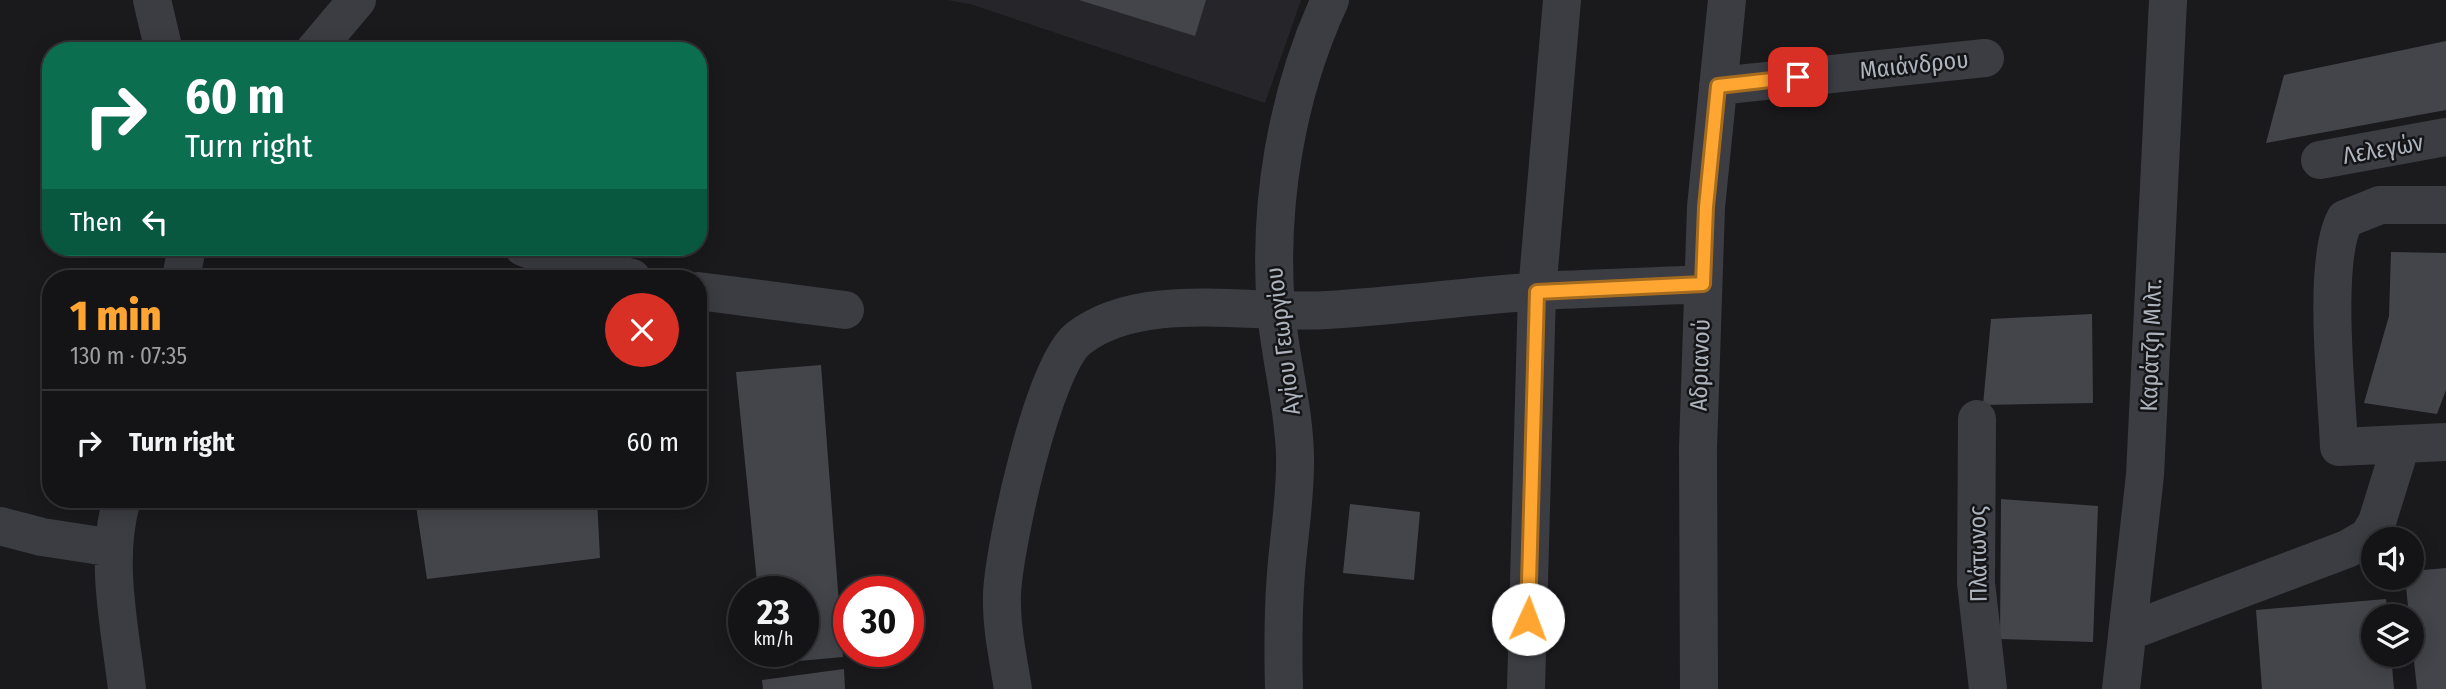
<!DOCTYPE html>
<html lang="en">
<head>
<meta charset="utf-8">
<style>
  :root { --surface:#141416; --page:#212123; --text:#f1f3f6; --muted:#9d9ea1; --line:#333335; --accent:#fea631 }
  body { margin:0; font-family:"Fira Sans Condensed",sans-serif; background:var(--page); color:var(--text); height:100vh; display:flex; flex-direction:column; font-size:26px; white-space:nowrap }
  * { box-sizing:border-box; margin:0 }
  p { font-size:23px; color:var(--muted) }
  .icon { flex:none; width:38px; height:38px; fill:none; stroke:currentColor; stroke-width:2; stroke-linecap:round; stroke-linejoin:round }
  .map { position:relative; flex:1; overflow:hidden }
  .details { position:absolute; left:42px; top:270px; width:665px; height:238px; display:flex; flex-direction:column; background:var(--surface); border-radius:28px; box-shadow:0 4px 18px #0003,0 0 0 2px var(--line) }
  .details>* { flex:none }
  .guide { position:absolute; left:42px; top:42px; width:665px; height:214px; border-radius:28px; box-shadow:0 4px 18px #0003,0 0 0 2px var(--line); background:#0b6e4f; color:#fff; overflow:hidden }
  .controls { position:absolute; left:2361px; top:527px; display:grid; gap:14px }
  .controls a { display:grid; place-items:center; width:63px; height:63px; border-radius:50%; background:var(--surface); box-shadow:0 4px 18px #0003,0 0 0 2px var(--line); font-size:35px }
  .speed { position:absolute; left:728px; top:576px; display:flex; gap:14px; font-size:35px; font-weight:700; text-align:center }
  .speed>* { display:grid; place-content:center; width:91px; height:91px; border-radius:50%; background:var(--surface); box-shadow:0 4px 18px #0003,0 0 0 2px var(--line); line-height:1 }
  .speed small { font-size:18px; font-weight:400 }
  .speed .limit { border:10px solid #d22; background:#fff; color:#111 }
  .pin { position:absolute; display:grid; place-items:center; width:60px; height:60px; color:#fff; margin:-30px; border-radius:14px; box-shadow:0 4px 10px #0006 }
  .me { position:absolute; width:77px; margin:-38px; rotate:2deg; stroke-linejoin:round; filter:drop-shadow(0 0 5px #0008) }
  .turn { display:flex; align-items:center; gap:24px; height:147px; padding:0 28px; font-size:32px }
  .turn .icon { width:91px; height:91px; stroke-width:2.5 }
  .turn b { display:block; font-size:49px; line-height:60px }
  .then { display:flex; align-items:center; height:66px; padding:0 28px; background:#0003; gap:14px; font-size:26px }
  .round { display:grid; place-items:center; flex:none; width:74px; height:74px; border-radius:37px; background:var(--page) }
  .head { display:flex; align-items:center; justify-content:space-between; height:119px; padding:0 28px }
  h1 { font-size:42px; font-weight:800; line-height:52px; color:var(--accent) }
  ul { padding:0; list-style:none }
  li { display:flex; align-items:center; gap:21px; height:105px; padding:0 28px; border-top:2px solid var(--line) }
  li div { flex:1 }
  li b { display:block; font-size:26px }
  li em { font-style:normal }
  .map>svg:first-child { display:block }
  .built { fill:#26262a }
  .building { fill:#44454a }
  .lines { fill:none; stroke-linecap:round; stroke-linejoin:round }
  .minor { stroke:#3b3d42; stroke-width:38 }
  .route-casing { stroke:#a56c20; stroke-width:18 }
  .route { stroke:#fea631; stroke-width:12 }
  .labels { text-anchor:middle; stroke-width:5; stroke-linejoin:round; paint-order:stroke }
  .street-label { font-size:24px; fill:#acb3bd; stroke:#151518 }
</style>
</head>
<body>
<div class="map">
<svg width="2446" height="689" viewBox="0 0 2446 689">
  <rect width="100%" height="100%" fill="#1a1a1d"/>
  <path class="built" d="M947,0H1301L1265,103L970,4Z"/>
  <path class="building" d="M1079,0H1206L1195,36Z
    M2446,41V110L2266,143L2284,75Z
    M2391,252L2446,253V390L2437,414L2364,403L2389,316Z
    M2092,314L2093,403L1983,405L1991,319Z
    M821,365L843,657L766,664L764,651H803V592H758L736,372Z
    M415,499H597L600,558L427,579Z
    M2001,499L2098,506L2093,642L2000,639Z
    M1350,504L1420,512L1414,580L1343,573Z
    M2446,568V689H2417L2405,578H2412V571Z
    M2386,599L2388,616H2373V654H2391L2394,689H2262L2256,610Z
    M844,669L845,689H763L762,680Z"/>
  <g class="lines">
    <path class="minor" d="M152,0L164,51
      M314,51L357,0
      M1718,86L1985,58
      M2320,160L2446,137
      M2446,205H2380L2345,219C2322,262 2337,394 2339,447L2446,442
      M523,247L551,258L632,278
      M181,278L187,247
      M698,291L845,310
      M1977,419L1976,583L1988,689
      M122,499C104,560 120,627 127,689
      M0,526L42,537L114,548
      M2130,631L2347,549L2368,537L2377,522L2401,445
      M1013,689C1008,658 1001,626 1002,594C1004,547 1043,365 1079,338C1143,289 1252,315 1327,310C1398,306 1468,296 1539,291C1593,288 1648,287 1703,284
      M1284,689C1283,650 1283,611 1286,573C1289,534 1296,495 1295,456C1294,407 1280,359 1276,310C1268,205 1286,95 1330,0
      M1526,689L1537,292L1562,0
      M1699,689L1698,448L1706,207L1727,0
      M2121,689L2145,475L2168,0"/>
  </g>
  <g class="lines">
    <defs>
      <path id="route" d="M1528,619L1537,292L1703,284L1706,207L1718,86L1798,77"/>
    </defs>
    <use href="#route" class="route-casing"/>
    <use href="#route" class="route"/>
  </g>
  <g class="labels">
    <g class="street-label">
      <text transform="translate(1914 65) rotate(-6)" y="8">Μαιάνδρου</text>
      <text transform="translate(2383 149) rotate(-10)" y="8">Λελεγών</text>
      <text transform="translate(1283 341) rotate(-97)" y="8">Αγίου Γεωργίου</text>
      <text transform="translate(2151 345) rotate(-88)" y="8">Καράτζη Μιλτ.</text>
      <text transform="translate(1700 365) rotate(-88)" y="8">Αδριανού</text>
      <text transform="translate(1978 554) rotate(-91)" y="8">Πλάτωνος</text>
    </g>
  </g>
</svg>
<div class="controls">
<a><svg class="icon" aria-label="sound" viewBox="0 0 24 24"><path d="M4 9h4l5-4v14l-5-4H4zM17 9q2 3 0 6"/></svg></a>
<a><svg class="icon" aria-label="layers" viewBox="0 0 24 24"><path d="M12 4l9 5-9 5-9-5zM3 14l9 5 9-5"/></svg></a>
</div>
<div class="speed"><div>23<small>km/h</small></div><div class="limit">30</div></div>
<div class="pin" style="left:1798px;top:77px;background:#d93025"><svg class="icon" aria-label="arrive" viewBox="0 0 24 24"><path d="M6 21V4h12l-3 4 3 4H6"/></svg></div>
<svg class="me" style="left:1528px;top:619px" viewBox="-20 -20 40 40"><circle r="19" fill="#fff"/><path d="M0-13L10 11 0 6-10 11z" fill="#fea631"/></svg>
<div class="guide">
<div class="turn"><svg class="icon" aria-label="right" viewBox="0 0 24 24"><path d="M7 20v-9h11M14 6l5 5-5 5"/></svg><div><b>60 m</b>Turn right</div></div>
<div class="then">Then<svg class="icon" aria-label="left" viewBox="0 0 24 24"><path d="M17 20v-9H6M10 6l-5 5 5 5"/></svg></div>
</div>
<section class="details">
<div class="head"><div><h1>1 min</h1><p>130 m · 07:35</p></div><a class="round" style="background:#d93025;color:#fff"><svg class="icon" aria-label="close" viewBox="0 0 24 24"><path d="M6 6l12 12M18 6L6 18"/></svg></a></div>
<ul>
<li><svg class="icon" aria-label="right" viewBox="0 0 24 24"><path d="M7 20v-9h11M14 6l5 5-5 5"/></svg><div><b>Turn right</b></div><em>60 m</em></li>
</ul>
</section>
</div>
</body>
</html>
